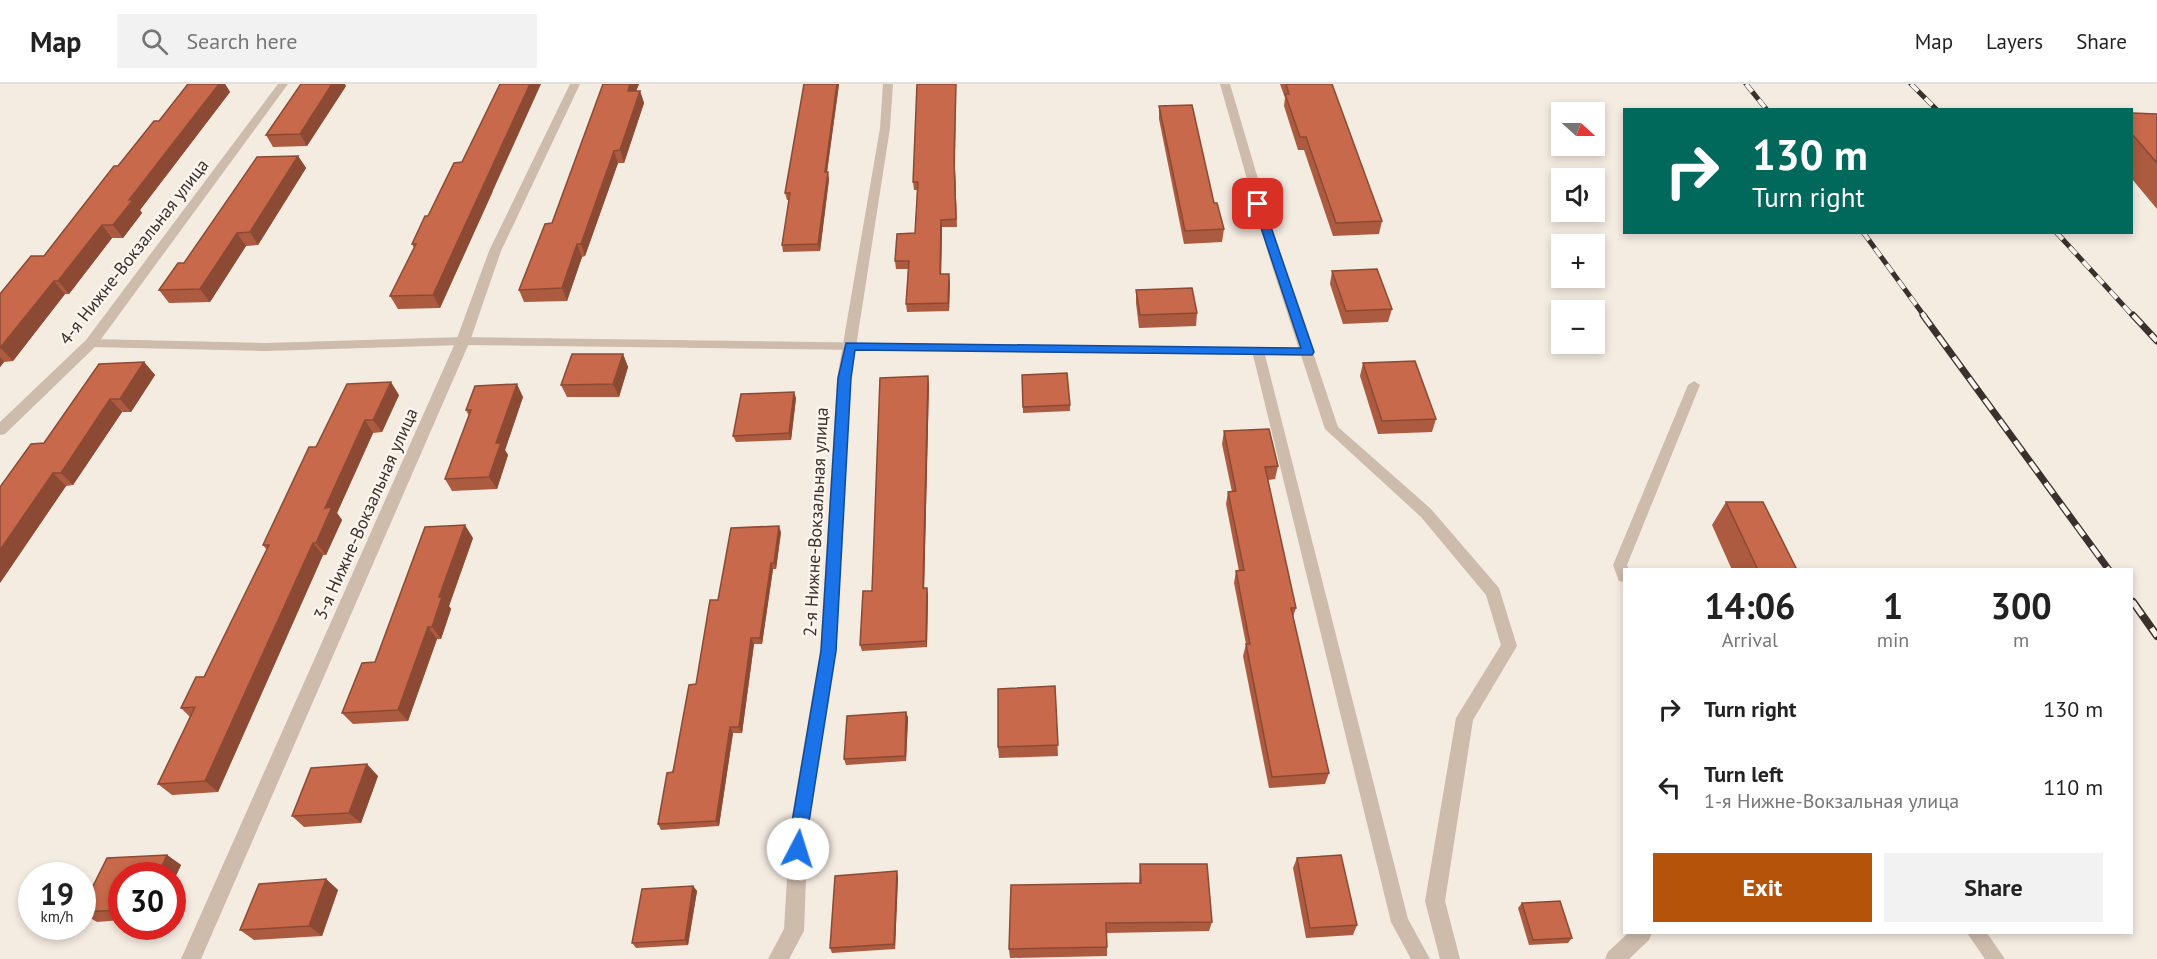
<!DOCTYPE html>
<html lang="en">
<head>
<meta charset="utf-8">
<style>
  :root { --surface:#fff; --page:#f2f2f2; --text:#222; --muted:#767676; --line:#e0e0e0; --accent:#b45309 }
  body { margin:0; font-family:"PT Sans",sans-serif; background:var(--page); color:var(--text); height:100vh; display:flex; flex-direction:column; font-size:22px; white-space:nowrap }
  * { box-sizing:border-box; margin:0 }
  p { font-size:20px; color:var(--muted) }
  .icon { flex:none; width:33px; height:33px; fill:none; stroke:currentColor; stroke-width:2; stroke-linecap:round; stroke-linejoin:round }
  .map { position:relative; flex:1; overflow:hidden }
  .side { position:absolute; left:1623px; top:484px; width:510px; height:366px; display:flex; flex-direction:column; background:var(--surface); border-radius:0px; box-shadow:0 3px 9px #0003 }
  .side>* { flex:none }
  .guide { position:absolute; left:1623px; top:24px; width:510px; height:126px; border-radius:0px; box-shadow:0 3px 9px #0003; background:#00695c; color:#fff; overflow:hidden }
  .needle { width:39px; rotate:111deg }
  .buttons { position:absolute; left:1551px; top:18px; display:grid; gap:12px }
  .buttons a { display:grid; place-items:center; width:54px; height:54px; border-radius:0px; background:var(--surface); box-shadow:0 3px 9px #0003; font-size:30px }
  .speed { position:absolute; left:18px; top:778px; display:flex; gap:12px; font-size:30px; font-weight:700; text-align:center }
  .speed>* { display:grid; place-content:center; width:78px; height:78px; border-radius:50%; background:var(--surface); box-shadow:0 3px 9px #0003; line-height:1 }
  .speed small { font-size:15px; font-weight:400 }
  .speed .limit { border:9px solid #d22; background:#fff; color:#111 }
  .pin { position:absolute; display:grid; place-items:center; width:51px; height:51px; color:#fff; margin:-26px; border-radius:12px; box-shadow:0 3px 9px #0006 }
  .me { position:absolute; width:66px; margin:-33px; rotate:5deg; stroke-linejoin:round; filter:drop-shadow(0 0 4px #0008) }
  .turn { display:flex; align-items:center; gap:21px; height:126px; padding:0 30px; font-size:27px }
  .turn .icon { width:78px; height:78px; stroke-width:2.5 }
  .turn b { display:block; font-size:42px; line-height:51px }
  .eta { display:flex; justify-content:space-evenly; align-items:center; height:102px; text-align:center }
  .eta b { font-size:36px; font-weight:700; line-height:42px }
  .button { display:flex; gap:12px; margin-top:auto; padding:12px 30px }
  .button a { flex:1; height:69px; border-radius:0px; background:var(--accent); color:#fff; font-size:24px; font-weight:700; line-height:69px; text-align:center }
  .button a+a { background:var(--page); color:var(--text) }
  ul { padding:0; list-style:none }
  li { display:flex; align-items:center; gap:18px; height:78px; padding:0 30px }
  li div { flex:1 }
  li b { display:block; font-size:22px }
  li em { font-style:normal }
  header { display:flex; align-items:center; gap:36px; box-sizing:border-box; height:84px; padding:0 30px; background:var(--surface); border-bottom:2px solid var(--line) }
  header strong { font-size:28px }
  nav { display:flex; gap:33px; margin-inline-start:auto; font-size:21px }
  .search { width:420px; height:54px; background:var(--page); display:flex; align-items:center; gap:15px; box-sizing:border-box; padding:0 21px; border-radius:0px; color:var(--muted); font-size:22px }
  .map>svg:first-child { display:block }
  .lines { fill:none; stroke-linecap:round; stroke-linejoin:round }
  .service { fill:#cdbbac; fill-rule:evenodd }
  .minor { fill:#cdbbac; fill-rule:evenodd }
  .rail-far2-casing { stroke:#3b302b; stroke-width:5 }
  .rail-far1-casing { stroke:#3b302b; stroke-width:7 }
  .rail-casing { stroke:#3b302b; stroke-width:8 }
  .rail-far2 { stroke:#fbf5ee; stroke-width:4; stroke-dasharray:10; stroke-linecap:butt }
  .rail-far1 { stroke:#fbf5ee; stroke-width:4.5; stroke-dasharray:13; stroke-linecap:butt }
  .rail { stroke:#fbf5ee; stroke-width:5; stroke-dasharray:16; stroke-linecap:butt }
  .wall { fill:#ac5a40 }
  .shaded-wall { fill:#8c4a34 }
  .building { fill:#c8694b; stroke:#8c4a34; stroke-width:1.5 }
  .route { fill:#1a73e8; stroke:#114b97; stroke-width:1.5 }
  .labels { text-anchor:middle; stroke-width:5; stroke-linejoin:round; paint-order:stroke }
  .street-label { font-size:18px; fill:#3b302b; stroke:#fbf5ee }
</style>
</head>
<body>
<header>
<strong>Map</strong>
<div class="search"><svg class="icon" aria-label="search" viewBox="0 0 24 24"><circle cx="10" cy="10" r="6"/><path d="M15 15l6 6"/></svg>Search here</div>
<nav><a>Map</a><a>Layers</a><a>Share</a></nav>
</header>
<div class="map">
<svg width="2157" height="875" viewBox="0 0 2157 875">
  <rect width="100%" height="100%" fill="#f4ebe1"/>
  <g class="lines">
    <path class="service" d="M463,253L1312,265L1314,268L1308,272L1265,271L1408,835L1430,875H1411L1391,838L1253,271L463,261L266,267L91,263L85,259L91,255L266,259Z
      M1694,297L1700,301L1627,481L1629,486H1624V498L1619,497L1613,481L1688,301Z
      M1967,849H1987L2005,875H1985Z"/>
    <path class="minor" d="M278,0H288L96,262L5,350L0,351V338L86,256Z
      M570,0H580L501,167L470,257L201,875H181L456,257L489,167Z
      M883,0H893L890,44L851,295L836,567L808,744L804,847L789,875H768L784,845L790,744L820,567L837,295L880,44Z
      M1220,0H1230L1282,176L1338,343L1431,425L1499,504L1517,562L1473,636L1445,817L1460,875H1440L1425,817L1456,634L1501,561L1486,511L1421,433L1325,345L1270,176Z
      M1628,849H1652L1649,856L1629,875H1605L1608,868Z"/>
    <defs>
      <path id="rail-far2" d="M1746,0L1767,26
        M1911,0L1937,26
        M1863,148L1925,233
        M2056,148L2134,233"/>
      <path id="rail-far1" d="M1923,231L2109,486
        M2133,231L2157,257
        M2132,517L2134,520"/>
      <path id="rail" d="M2133,518L2157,552"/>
    </defs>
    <use href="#rail-far2" class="rail-far2-casing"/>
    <use href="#rail-far1" class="rail-far1-casing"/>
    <use href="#rail" class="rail-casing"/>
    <use href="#rail-far2" class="rail-far2"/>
    <use href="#rail-far1" class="rail-far1"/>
    <use href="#rail" class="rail"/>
  </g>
  <path class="wall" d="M219,0H225L230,8L140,126L142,129L123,154H112L69,210H65L13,277L4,278L0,283V210L44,172L118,82L159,37Z
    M603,0H639L636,7H640L644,19L624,79H618L585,172L582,173L567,217L524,218L519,206L552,139Z
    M804,0H839L827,88L829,95L820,167L783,168L782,161L789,116H787L785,109Z
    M1280,0H1332L1382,137L1379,150L1333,152L1304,66H1298L1284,22L1285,14Z
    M346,2L307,62L273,63L266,51Z
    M1159,22L1214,119L1224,145L1222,158L1184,160L1159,35Z
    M2132,29L2157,30V125L2132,95Z
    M298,72L306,84L258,161L246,162L210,218L169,219L159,206L184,179Z
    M955,85L957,143H942L941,190L950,198L949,227L907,228L906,220L908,185H896L895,177L915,149L917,106H914L913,98Z
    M493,107L440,224L398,225L390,212L414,164L412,160Z
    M1332,187L1392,225L1388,238L1343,240L1330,200Z
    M1136,206L1197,229L1196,242L1139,244L1136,219Z
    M623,270L628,283L619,313H567L561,301Z
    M144,278L155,291L131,328H122L73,401L66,402L0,499L44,359Z
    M1363,279L1436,335L1432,348L1378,350L1360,292Z
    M1022,291L1070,321V327L1023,329Z
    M929,299L924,504L928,510L927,563L862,567L860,561L872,507Z
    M399,311L382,348L373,349L337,429L342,436L326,471H323L218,708L172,711L158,700L190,633L181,624L204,593L267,466L263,461L316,363Z
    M523,313L505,366L508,371L497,405L452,407L445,395L469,332L466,326Z
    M796,314L791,356L736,358L733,352Z
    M1224,347L1278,382L1275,395L1268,396L1296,524L1293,533L1329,689L1325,700L1269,704L1243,572L1246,560L1234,499L1236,487H1239L1226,420L1228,408H1232L1222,360Z
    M1726,418L1797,486H1732L1712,441Z
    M781,448L776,485H773L762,560H754L742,649H733L719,742L661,746L658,740L696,600Z
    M473,454L449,522L451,525L441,555H437L408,637L353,640L342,629Z
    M1055,602L1058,672L999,674L998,663Z
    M906,628L908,634L906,677L846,681L844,675Z
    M378,692L361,739L304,743L292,732Z
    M167,771L181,781L172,800V792H122V836L97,838L82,829V824L107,774Z
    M1297,774L1357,841L1353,851L1306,854L1293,784Z
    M1140,780L1212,838L1209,847L1107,849V872L1010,874L1009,865L1139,799Z
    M898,793L895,865L832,869L830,864Z
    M326,795L338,806L322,852L254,856L240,846Z
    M693,802L697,807L688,861L636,864L632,859Z
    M1522,819L1572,854L1568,859L1529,861L1518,824Z"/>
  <path class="shaded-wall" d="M219,0H225L230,8L140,126L142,129L123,154L113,141L129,116Z
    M332,0H345L346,2L307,62L300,50Z
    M530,0H541L440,224L433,211Z
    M630,0H639L631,19L628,7Z
    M837,0H839L826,95L825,88Z
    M956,0L955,85L957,143L954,77Z
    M640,7L644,19L624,79L620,66Z
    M614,67L618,79L585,172L581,160Z
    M298,72L306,84L258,161L250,148Z
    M828,88L829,95L820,167L818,160Z
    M941,136L942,143L941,198L940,190Z
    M102,141L112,154L69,210L58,197Z
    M237,149L246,162L210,218L200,205Z
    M577,160L582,173L567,217L562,204Z
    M949,190L950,198L949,227L948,219Z
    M54,197L65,210L13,277L1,264Z
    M623,270L628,283L619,313L613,300Z
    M0,273L4,278L0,283Z
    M144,278L155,291L131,328L120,315Z
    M928,292L929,299L924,511L923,504Z
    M391,298L399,311L382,348L373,336Z
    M517,300L523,313L505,366L508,371L497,405L489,393L496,359Z
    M794,308L796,314L791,356L789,349Z
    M110,315L122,328L73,401L61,389Z
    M365,336L373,349L337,429L342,436L326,471L316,459L325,424Z
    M53,389L66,402L0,499V466Z
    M465,441L473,454L449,522L451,525L441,555L432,543L439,513Z
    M779,442L781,448L776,485L774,479Z
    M313,459L323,471L218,708L205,697Z
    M771,479L773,485L762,560L760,554Z
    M927,504L928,510L927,563L926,557Z
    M428,543L437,555L408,637L398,626Z
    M751,554L754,560L742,649L739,643Z
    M906,628L908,634L906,677L905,672Z
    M730,643L733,649L719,742L716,737Z
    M367,680L378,692L361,739L349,729Z
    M167,771L181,781L172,800V792H157Z
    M897,787L898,793L895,865L894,860Z
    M326,795L338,806L322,852L309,842Z
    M693,802L697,807L688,861L685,856Z"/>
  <path class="building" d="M188,0H219L129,116H133L113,141H102L58,197H54L0,264V210L31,172H44L114,82H118L154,37H159Z
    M301,0H332L300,50L266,51Z
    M500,0H530L433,211L390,212L416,160H412L425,132H428L454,79L462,78Z
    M603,0H630L628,7H640L620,66L614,67L581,160H577L562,204L519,206L545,140L552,139Z
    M804,0H837L825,88H828L818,160L782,161L790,109H785Z
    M917,0H956L954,77L956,135L941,136L940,190H949L948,219L906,220L909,177H895L897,150L915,149L918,98H913Z
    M1286,0H1332L1382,137L1336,139L1306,53H1300L1285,10H1289Z
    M1192,21L1214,119H1217L1224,145L1185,147L1159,22Z
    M2132,29L2157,30V79L2132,50Z
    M298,72L250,148L237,149L200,205L159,206L178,179H184L257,73Z
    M1377,185L1392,225L1346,227L1332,187Z
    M1192,204L1197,229L1140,231L1136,206Z
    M572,270H623L613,300L561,301Z
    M1415,277L1436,335L1382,337L1363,279Z
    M144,278L120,315H110L61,389H53L0,466V403L31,360L44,359L99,280Z
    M1067,289L1070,321L1023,323L1022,291Z
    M928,292L923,504H927L926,557L860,561L863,507H872L880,294Z
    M391,298L373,336H365L325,424L332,423L316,459H313L205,697L158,700L195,623L181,624L196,593H204L269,461H263L309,363H316L347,300Z
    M517,300L496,359H501L489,393L445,395L471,326H466L475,302Z
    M794,308L789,349L733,352L741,310Z
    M1269,345L1278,382L1265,383L1296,524H1291L1329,689L1272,693L1246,560H1250L1236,487L1244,486L1228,408L1236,407L1224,347Z
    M1726,418H1763L1797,486H1714H1758Z
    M465,441L439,513H442L432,543H428L398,626L342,629L362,579L375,578L425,443Z
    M779,442L774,479H771L760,554H751L739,643H730L716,737L658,740L667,689L673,688L689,601L696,600L710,516H718L731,444Z
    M1055,602L1058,661L998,663V605Z
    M906,628L905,672L844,675L847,632Z
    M367,680L349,729L292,732L311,684Z
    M167,771L157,792H122V826L82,828V824L107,774Z
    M1341,771L1357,841L1310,844L1297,774Z
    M1140,780H1207L1212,838L1106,839L1107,863L1009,865L1011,801L1141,799Z
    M897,787L894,860L830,864L835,792Z
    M326,795L309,842L240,846L259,800Z
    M693,802L685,856L632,859L642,805Z
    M1560,817L1572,854L1533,856L1522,819Z"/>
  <path class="route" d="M1254,117H1262L1263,120L1314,268L1312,271L855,266L851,294L836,567L808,744L804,770L798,773L792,770L790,765L791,744L821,567L838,294L846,259L1301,264L1253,120Z"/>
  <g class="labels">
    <g class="street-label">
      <text transform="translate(134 168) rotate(-52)" y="6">4-я Нижне-Вокзальная улица</text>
      <text transform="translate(366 430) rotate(-66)" y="6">3-я Нижне-Вокзальная улица</text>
      <text transform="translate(816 438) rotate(-87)" y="6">2-я Нижне-Вокзальная улица</text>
    </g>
  </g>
</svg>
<div class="buttons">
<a><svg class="needle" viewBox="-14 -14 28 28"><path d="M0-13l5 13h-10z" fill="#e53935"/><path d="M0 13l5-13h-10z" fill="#767676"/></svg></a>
<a><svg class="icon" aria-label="sound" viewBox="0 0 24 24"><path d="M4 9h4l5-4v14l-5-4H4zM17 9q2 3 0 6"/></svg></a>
<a>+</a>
<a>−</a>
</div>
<div class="speed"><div>19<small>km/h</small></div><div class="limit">30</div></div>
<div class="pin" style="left:1258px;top:120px;background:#d93025"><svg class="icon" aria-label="arrive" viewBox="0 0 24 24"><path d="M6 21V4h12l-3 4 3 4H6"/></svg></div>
<svg class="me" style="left:798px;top:765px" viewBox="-20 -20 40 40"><circle r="19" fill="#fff"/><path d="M0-13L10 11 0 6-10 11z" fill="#1a73e8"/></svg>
<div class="guide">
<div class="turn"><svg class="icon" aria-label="right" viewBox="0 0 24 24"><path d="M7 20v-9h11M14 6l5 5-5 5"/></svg><div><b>130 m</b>Turn right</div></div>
</div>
<section class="side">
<div class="eta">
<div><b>14:06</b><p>Arrival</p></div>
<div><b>1</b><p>min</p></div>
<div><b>300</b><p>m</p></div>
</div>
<ul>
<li><svg class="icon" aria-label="right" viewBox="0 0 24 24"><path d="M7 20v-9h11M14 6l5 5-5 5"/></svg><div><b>Turn right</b></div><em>130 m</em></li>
<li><svg class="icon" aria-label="left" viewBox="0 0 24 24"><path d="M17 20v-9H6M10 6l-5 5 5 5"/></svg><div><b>Turn left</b><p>1-я Нижне-Вокзальная улица</p></div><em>110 m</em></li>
</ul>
<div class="button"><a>Exit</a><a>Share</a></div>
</section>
</div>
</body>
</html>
